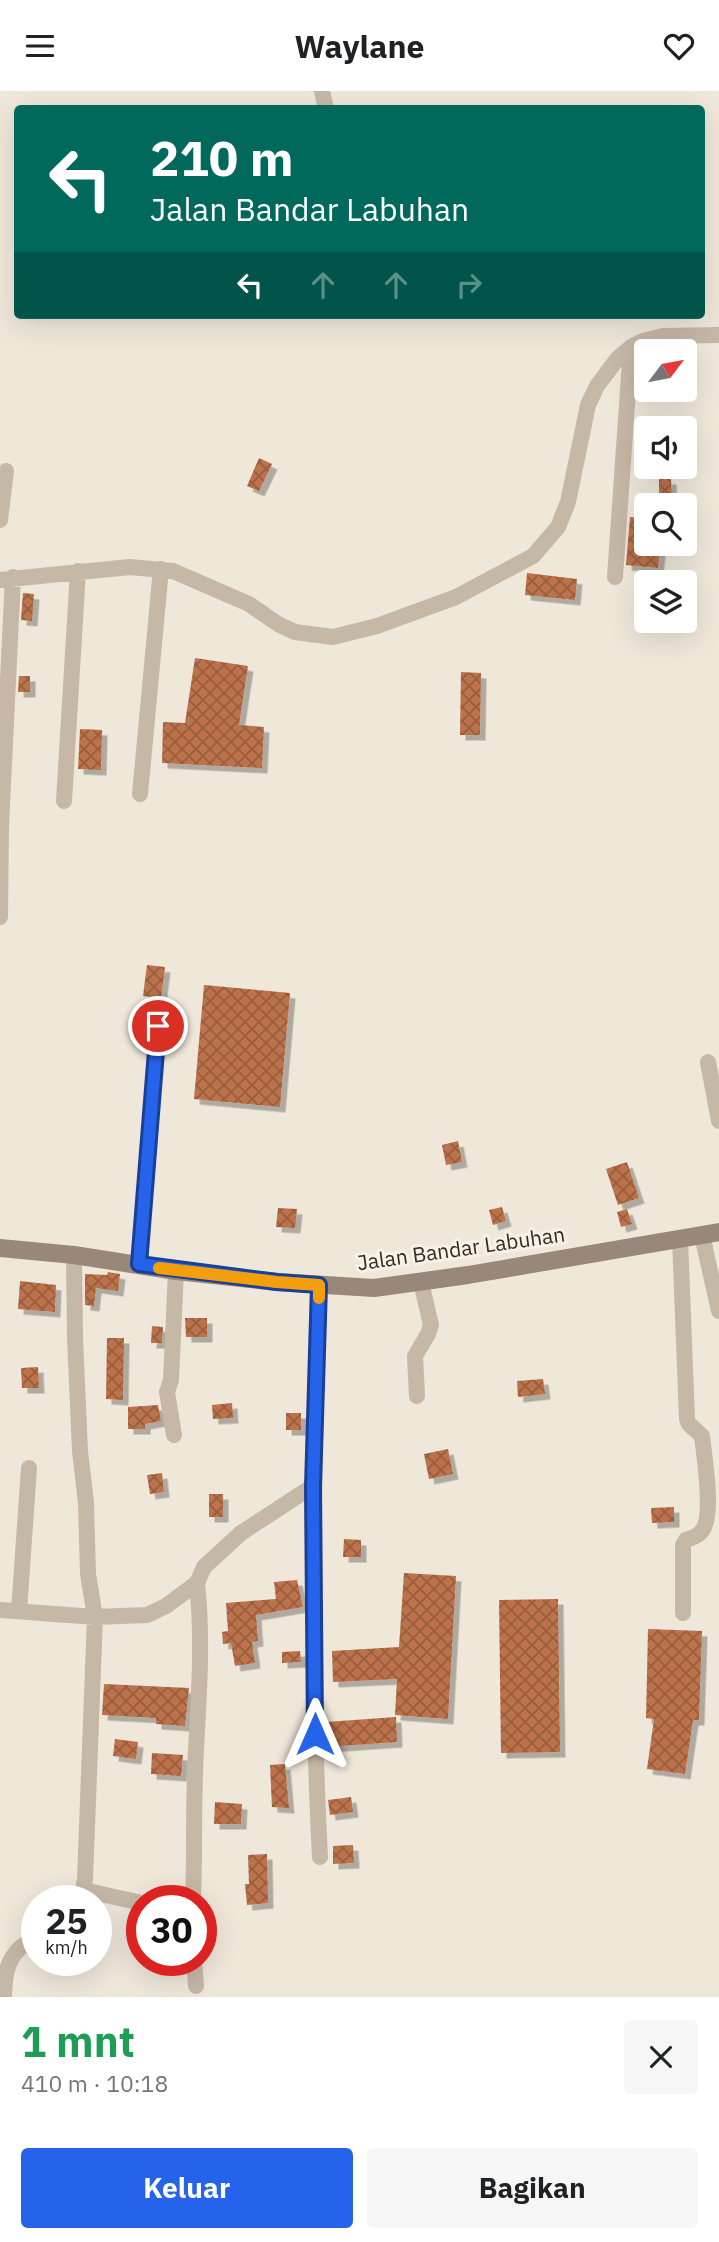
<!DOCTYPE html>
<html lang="id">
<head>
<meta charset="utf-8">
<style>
  :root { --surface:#fff; --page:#f6f6f6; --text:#202124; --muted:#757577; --accent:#2563eb }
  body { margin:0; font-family:"IBM Plex Sans",sans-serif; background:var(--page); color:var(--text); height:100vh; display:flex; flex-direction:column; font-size:26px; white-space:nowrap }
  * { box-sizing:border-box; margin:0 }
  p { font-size:23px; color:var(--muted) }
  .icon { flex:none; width:38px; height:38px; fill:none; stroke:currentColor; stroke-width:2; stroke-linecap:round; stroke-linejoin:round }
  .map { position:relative; height:1906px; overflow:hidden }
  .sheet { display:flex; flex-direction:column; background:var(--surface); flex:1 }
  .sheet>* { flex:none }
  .top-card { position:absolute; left:14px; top:14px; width:691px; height:214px; border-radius:7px; box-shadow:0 7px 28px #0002; background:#00695c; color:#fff; overflow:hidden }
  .needle { width:46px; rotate:58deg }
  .fabs { position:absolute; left:634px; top:248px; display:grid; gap:14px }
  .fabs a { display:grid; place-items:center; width:63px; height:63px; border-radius:7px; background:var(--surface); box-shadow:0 7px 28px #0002; font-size:35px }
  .speed { position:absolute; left:21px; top:1794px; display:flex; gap:14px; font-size:35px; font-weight:700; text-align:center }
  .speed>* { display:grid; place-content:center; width:91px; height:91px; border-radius:50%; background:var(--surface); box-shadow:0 7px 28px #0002; line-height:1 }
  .speed small { font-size:18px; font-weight:400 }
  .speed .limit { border:10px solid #d22; background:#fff; color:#111 }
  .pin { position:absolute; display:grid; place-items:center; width:60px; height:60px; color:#fff; margin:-30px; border:4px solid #fff; border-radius:50%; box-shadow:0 2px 7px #0007 }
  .me { position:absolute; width:77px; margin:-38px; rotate:0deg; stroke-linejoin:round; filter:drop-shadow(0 0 5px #0008) }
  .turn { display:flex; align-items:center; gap:24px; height:147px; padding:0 21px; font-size:32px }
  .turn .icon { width:91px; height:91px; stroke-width:2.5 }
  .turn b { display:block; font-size:49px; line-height:60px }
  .lanes { display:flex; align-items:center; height:66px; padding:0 21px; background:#0003; justify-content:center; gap:35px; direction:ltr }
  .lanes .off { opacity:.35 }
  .round { display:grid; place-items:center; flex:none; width:74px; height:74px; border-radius:7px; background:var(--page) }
  .summary { display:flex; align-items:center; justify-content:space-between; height:119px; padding:0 21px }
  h1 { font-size:42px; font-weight:700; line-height:52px; color:#1e9e55 }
  .cta { display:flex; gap:14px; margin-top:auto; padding:14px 21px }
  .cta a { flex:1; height:80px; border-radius:7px; background:var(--accent); color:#fff; font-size:28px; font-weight:700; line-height:80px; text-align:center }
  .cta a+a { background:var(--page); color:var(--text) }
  header { display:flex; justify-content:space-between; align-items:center; height:91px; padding:0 21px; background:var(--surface); font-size:32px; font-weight:700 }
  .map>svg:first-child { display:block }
  .building { fill:url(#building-cross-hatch); filter:url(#shadow) }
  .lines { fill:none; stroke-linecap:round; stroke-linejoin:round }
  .street { stroke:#c6b8a7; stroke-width:16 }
  .secondary { stroke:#998879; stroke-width:18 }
  .route-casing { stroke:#184099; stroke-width:18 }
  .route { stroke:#2563eb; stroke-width:12 }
  .slow { stroke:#f59e0b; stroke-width:12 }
  .labels { text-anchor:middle; stroke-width:6; stroke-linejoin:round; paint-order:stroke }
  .street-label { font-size:21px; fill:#332c27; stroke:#f7f1e6 }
</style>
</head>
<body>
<header><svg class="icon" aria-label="menu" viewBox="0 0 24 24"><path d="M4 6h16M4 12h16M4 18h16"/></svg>Waylane<svg class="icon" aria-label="heart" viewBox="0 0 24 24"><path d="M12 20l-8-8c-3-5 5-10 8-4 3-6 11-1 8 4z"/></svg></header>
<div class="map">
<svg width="719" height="1906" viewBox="0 0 719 1906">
  <defs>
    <pattern id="building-cross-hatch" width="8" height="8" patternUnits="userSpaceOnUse" patternTransform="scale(1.75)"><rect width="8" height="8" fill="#bc724b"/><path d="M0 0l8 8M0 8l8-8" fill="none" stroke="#995e3e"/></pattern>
    <filter id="shadow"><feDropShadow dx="5.5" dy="5.5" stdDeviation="0" flood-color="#0004"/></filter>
  </defs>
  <rect width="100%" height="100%" fill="#efe7da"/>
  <path class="building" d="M259,367L272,373L259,400L247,395Z
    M659,388H671L672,407H659Z
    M630,426L646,427V453L661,454L658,477L626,474Z
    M527,482L577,488L575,509L525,504Z
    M23,502L34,503L32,530L21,529Z
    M195,567L248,575L239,634L264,636L262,677L162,672L163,631L185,632Z
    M461,581L481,582L480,644H460Z
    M19,585H30V601H18Z
    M80,638L102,639L101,679L78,678Z
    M147,874L165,876L161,907L143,905Z
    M204,894L290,902L280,1016L194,1008Z
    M458,1050L462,1071L446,1074L442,1054Z
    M627,1071L639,1107L618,1114L606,1078Z
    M502,1116L506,1130L493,1134L489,1119Z
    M278,1117L297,1118L295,1137L276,1136Z
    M627,1118L632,1133L621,1136L617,1121Z
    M108,1181L120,1183L118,1200L96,1197L94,1215L85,1214V1183L107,1184Z
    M20,1190L56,1194L55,1221L18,1218Z
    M185,1227H207V1246H186Z
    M152,1235L163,1236L162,1252H151Z
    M107,1247H124L123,1309L106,1308Z
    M38,1276L39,1297H22L21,1277Z
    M543,1288L545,1303L518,1306L517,1290Z
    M232,1312L233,1327L213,1328L212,1314Z
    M158,1314L161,1330L145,1333V1338H128V1316Z
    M286,1322H301V1339H286Z
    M448,1358L453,1383L429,1388L424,1363Z
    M162,1382L164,1401L150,1403L147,1384Z
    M209,1403H223V1426H209Z
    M674,1416V1431L652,1432L651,1417Z
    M344,1448L361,1449V1466H343Z
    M404,1482L456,1485L448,1628L395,1624L397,1588L333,1591L332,1560L399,1556Z
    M297,1489L303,1516L256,1524L258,1550L252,1551L255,1572L235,1575L231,1552L223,1553L222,1541L228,1540L226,1512L276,1508L274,1491Z
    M558,1508L560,1661L501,1662L499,1509Z
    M648,1538L702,1540L699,1629H693L685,1683L647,1678L654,1628L646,1627Z
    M300,1560L301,1571L282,1572V1561Z
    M104,1593L189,1597L185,1635L156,1633V1627L102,1624Z
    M396,1626L397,1651L326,1656V1631Z
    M115,1648L138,1651L136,1668L113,1665Z
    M152,1662L183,1664L181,1685L151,1683Z
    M285,1673L289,1717L272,1716L270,1674Z
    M351,1706L353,1721L330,1724L328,1709Z
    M215,1711L242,1713L241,1733H214Z
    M353,1754L354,1772L333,1773V1755Z
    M267,1763L268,1812L247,1814L245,1793H249L248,1764Z"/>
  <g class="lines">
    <path class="street" d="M322,0L326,18
      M0,429L6,380
      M615,486L631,256
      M0,489L130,476L173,480L249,513L278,533L295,541L333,546L377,535L456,506L533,465L558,436L568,411L588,314L597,295L617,268L631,256L643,250L663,245L719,244
      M140,703L161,478
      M64,710L78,480
      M0,826L1,735L13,486
      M708,971L719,1030
      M702,1144L719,1220
      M680,1148L687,1328L689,1333L702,1345C704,1366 715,1427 701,1441C697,1446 691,1447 686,1449L683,1454V1522
      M139,1173L158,935
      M319,1194C313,1385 310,1576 320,1766
      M417,1305L415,1265L428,1243L431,1234L421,1191
      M174,1344L167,1301L171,1289L176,1180
      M0,1519L95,1526L147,1524L166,1515L197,1492L204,1476L241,1442L313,1395
      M19,1520L29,1377
      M83,1799L142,1812
      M72,1810L83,1799L85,1788L95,1526L88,1483L86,1412L80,1360L75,1247L74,1164
      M193,1810C195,1759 193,1709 196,1659C199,1602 203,1548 197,1492
      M194,1869L196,1895
      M4,1906C5,1888 5,1872 19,1858C24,1853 31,1850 37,1844"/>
    <path class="secondary" d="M0,1157L74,1164L176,1180L277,1191L374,1197L468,1184L719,1141"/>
  </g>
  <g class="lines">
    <defs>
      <path id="route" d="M158,935L139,1173L277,1191L319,1194L313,1395L315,1643"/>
    </defs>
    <use href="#route" class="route-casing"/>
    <use href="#route" class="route"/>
    <path class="slow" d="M159,1177L277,1191L319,1194V1207"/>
  </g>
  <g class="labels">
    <g class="street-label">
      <text transform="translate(461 1158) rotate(-8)" y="7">Jalan Bandar Labuhan</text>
    </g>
  </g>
</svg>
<div class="fabs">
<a><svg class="needle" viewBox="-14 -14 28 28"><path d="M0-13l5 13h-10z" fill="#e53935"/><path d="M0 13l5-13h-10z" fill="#757577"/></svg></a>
<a><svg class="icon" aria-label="sound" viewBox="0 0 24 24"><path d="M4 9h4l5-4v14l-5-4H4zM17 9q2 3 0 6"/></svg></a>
<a><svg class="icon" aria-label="search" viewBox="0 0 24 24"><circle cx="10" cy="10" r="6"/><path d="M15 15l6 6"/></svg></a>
<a><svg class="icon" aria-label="layers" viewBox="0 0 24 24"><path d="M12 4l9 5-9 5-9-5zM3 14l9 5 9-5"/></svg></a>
</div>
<div class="speed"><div>25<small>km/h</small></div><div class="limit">30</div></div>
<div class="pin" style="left:158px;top:935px;background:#d93025"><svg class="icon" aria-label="arrive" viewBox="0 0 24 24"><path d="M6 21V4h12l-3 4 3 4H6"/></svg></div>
<svg class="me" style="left:315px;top:1643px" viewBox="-20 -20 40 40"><path d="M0-17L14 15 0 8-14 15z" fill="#2563eb" stroke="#fff" stroke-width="4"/></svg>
<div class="top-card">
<div class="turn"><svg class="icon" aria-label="left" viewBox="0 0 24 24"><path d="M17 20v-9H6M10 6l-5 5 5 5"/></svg><div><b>210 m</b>Jalan Bandar Labuhan</div></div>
<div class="lanes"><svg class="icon" aria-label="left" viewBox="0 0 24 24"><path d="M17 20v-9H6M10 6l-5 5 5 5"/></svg><svg class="icon off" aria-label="ahead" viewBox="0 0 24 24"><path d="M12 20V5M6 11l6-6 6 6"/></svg><svg class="icon off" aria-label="ahead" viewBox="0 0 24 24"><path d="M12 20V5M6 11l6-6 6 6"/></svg><svg class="icon off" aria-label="right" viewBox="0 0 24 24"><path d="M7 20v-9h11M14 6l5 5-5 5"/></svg></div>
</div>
</div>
<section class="sheet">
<div class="summary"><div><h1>1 mnt</h1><p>410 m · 10:18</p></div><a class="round"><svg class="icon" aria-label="close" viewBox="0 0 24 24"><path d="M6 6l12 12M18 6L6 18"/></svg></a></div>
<div class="cta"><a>Keluar</a><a>Bagikan</a></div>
</section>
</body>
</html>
